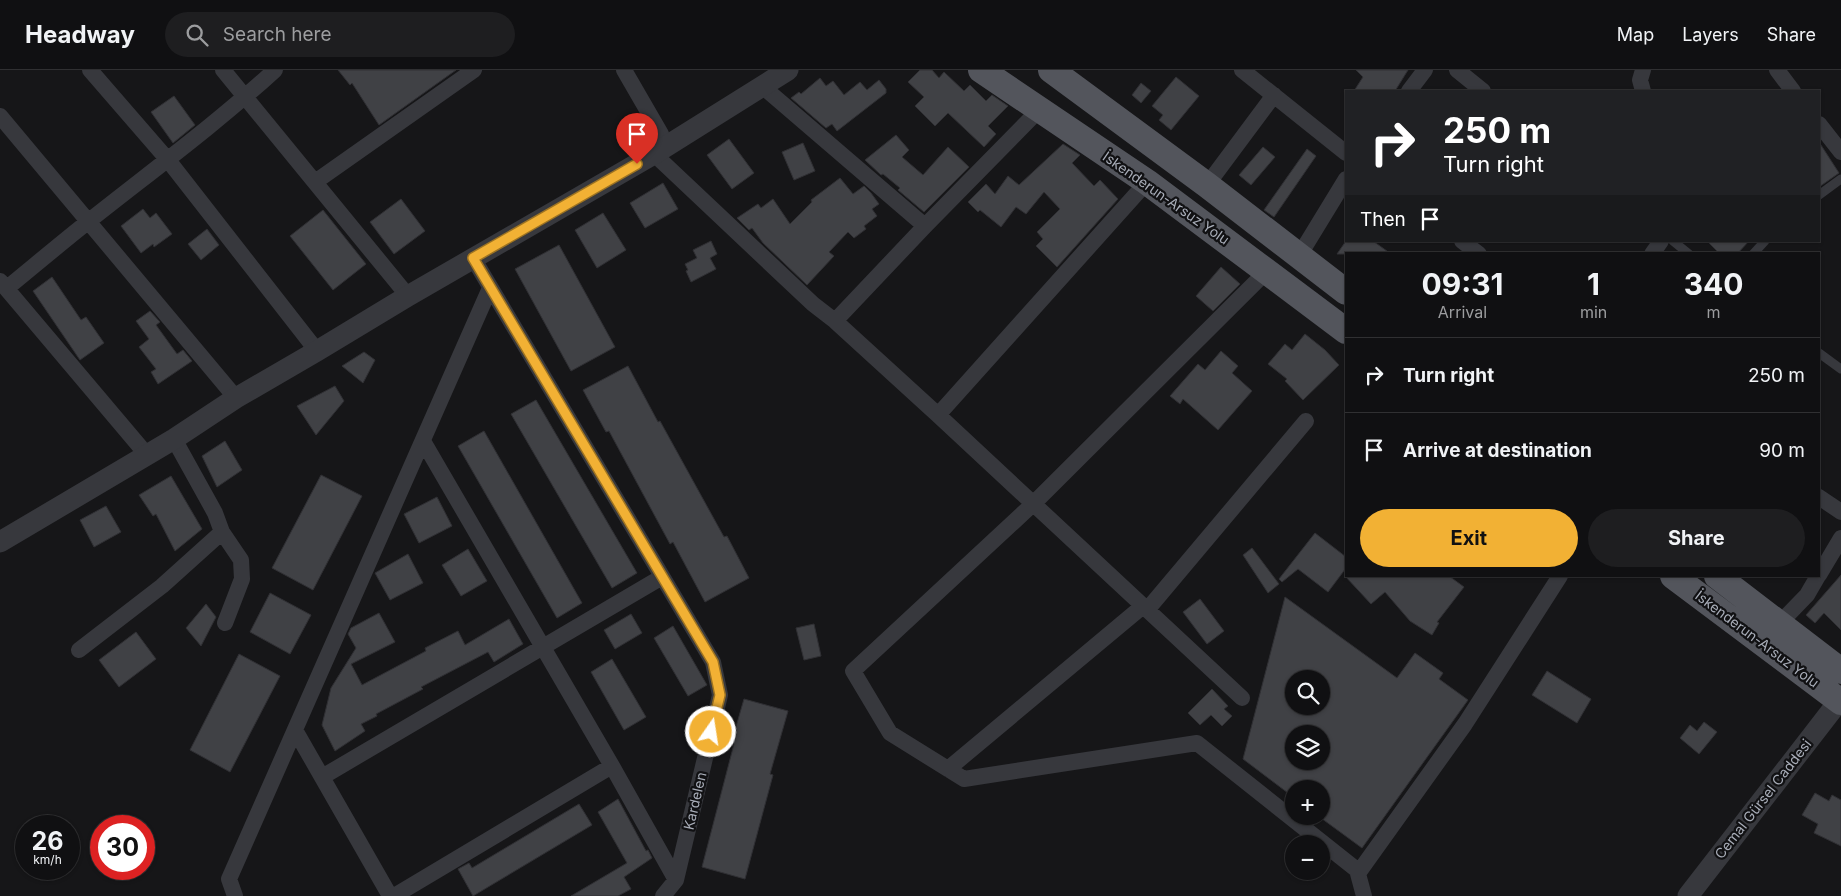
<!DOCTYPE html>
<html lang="en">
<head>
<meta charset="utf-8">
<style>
  :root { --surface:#101012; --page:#1e1e20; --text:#f1f3f6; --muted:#9c9d9f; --line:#303032; --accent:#f2b134 }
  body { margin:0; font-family:Inter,sans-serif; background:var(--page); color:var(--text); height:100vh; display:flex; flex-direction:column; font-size:19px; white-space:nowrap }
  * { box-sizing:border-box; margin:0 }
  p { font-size:16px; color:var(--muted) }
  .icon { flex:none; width:28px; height:28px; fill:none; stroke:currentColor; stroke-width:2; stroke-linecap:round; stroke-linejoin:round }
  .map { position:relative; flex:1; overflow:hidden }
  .sheet { position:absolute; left:1345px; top:182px; width:475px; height:325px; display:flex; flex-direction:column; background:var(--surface); border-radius:0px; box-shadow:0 1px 4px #0004,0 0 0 1px var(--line) }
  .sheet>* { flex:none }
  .banner { position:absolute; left:1345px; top:20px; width:475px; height:152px; border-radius:0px; box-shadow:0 1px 4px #0004,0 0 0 1px var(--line); background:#202124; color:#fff; overflow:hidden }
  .buttons { position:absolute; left:1285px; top:600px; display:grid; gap:10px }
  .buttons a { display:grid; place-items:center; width:45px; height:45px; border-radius:50%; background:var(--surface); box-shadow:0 1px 4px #0004,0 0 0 1px var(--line); font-size:25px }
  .speed { position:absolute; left:15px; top:745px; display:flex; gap:10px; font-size:25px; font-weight:700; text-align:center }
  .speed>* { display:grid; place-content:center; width:65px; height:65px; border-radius:50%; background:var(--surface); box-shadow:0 1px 4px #0004,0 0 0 1px var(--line); line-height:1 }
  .speed small { font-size:12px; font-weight:400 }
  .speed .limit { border:8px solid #d22; background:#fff; color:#111 }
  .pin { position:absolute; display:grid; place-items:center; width:42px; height:42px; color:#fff; margin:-51px -21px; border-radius:50% 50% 50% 0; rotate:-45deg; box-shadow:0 0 5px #0007 }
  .pin .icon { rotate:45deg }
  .me { position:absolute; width:55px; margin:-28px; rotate:13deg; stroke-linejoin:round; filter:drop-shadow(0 0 4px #0008) }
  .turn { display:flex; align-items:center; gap:18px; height:105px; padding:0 15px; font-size:22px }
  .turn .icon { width:65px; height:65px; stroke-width:2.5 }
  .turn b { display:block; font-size:35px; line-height:42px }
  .then { display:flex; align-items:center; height:48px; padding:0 15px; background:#0003; gap:10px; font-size:19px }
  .eta { display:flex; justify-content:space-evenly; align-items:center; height:85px; text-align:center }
  .eta b { font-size:30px; font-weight:700; line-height:35px }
  .primary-button { display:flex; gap:10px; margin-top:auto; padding:10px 15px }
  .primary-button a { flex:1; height:58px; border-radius:30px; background:var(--accent); color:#111; font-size:20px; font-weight:700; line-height:58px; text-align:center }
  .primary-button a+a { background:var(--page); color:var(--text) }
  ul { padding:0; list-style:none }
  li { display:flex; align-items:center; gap:15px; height:75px; padding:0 15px; border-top:1px solid var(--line) }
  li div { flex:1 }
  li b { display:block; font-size:19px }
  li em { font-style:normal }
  header { display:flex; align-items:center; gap:30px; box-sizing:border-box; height:70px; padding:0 25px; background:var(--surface); border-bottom:1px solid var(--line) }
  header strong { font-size:24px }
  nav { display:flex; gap:28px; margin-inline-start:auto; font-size:18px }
  .search { width:350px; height:45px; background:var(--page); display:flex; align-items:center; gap:12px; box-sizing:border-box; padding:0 18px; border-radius:28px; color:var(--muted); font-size:19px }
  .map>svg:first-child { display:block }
  .building { fill:#404145; stroke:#303034; fill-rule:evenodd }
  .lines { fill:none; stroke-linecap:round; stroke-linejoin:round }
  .service { stroke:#37383d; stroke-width:9 }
  .minor { stroke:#37383d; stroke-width:16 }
  .tertiary { stroke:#37383d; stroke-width:21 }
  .primary { stroke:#53555c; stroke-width:26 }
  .route-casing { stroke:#9d7322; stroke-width:12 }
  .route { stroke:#f2b134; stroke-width:9 }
  .labels { text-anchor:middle; stroke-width:4.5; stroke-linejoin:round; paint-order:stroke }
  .street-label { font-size:14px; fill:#a8adb8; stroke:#111113 }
</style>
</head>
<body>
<header>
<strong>Headway</strong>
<div class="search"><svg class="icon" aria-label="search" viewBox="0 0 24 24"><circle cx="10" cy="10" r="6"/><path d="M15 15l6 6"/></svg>Search here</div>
<nav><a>Map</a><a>Layers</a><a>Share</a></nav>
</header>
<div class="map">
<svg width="1841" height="826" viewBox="0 0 1841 826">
  <rect width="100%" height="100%" fill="#161618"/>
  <path class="building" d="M338,0H456L379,55L352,13L350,15Z
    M920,0H932L939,8L944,2L964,21L970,15L986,31L992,25L1008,36L988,56L996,64L984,77L948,43L935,56L915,36L924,27L908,12Z
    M1356,0H1408L1395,21H1354L1363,7Z
    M1176,7L1199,26L1171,60L1159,50L1163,45L1152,36Z
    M820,8L826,16L833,11L844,25L860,12L867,20L879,10L886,19V23L837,61L832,54L826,58L791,28L799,22L801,24Z
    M1141,13L1151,21L1141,33L1132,25Z
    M174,26L195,55L173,73L151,42Z
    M896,65L909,80L902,87L923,105L948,77L969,97L924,142L898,120L900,118L883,104L881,105L865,90Z
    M729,69L754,103L732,119L707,85Z
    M1819,72L1839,103L1819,117Z
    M803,73L815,101L794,110L782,82Z
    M1063,74L1080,85L1072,93L1094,116L1100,110L1118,129L1057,197L1036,176L1043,169L1037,162L1060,139L1044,122L1026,144L1016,137L1001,157L980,140L978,142L968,132L986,114L995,124L1008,106L1019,115Z
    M1263,77L1275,87L1251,115L1239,105Z
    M1307,79L1316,86L1274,147L1264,140Z
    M840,108L853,124L864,116L871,123L879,134L872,139L877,146L864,156L866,159L854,168L848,162L829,182L834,186L807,215L763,173L752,158L749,160L737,148L758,134L761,138L773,129L790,154L812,132L811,130Z
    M663,113L678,139L645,158L630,133Z
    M401,129L425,161L394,184L370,152Z
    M143,139L150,148L156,143L172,164L154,177L153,174L141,183L121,156Z
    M323,140L366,194L333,220L290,166Z
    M603,143L626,180L597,198L575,160Z
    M207,159L219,175L201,190L188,174Z
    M711,171L717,184L710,188L716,199L691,212L686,201L688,200L685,194L697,188L693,180Z
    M1346,171H1373L1391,184H1337Z
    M1707,171H1749L1737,184H1720Z
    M559,175L615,277L571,301L515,199Z
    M1221,197L1240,214L1213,241L1196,226Z
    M52,207L81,250L86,247L104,273L80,290L33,221Z
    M150,241L160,252L156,255L177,284L183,280L192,291L158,314L151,302L156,299L139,277L149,269L136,251Z
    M1305,264L1325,280L1339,295L1303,330L1285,311L1287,309L1268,294L1285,274L1292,280Z
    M1221,281L1238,296L1232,303L1252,321L1218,360L1183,329L1180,334L1170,326L1198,294L1205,300Z
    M364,282L375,290L363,313L342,296Z
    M628,296L658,352L660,351L724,467L727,466L749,508L705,532L673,472L670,474L609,361L606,362L583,320Z
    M335,316L344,331L316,365L297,336Z
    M536,330L637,503L612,518L511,344Z
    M484,361L582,533L557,548L458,376Z
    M225,371L242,400L217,417L202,386Z
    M321,405L362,426L313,520L272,498Z
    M171,406L202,459L175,481L156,444L153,446L139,425Z
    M437,427L452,456L419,473L404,444Z
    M106,436L121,462L94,477L80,450Z
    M1315,463L1346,487V498L1328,522L1298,499L1282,512L1279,509Z
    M1252,478L1279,514L1268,523L1243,485Z
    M468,479L487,511L461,526L442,495Z
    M408,484L423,513L390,530L375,503Z
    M1841,505V560L1824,543L1815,553L1806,545Z
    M1345,506H1449L1464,517L1437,552L1439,553L1432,565L1410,551L1385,522L1371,534Z
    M270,523L311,545L290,584L250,562Z
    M1285,527L1397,608L1415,583L1443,603L1439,609L1468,630L1362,778L1321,748V719H1294L1292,726L1243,689ZM1294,609H1321V636H1294ZM1294,664H1321V691H1294Z
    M1200,529L1224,561L1207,574L1183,542Z
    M206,534L216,547L201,576L186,558Z
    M379,543L395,572L351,594L362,615L426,581L425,578L458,561L465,575L509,549L523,574L494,592L488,582L421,617L423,619L376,644L377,646L361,654L365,661L335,681L322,655L331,618L356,578L348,564L351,558Z
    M631,544L642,563L615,579L604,560Z
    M814,554L821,586L804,590L796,558Z
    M673,556L707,615L688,626L654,568Z
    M136,562L156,589L119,617L99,590Z
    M239,584L280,606L230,702L190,680Z
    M612,589L646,647L624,660L591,602Z
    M1547,601L1591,629L1577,653L1532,625Z
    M1212,619L1228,636L1224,639L1232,646L1222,656L1211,645L1200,655L1188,643Z
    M744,629L788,641L770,704L773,705L745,809L702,797L734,674H731Z
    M1704,652L1717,662L1699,684L1680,668L1690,655L1697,661Z
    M1815,723L1829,731L1832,725L1841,730V776L1814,763L1818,754L1802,745Z
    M618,729L646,781L648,780L652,788L624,807L631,819L618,826H571L627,793L598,742Z
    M579,734L592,755L473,826L458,799L469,793L472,798Z"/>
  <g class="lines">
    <path class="service" d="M1819,125L1841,109
      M1673,171L1689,184
      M1753,184L1765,171
      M1819,283L1841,299"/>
    <path class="minor" d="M90,0L168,90L317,281
      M223,0L408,226
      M624,0L661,64L654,84L813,234L835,251L938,345L1242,628
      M1242,0L1346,83
      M1457,0L1483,21
      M1777,0L1793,21
      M762,16L925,156
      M1409,21L1425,0
      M1643,21L1640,10L1643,0
      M0,46L236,328
      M1819,54L1841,82
      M315,112L474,0
      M1207,115L1274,25
      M1462,171L1479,184
      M1652,184L1661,171
      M1299,186L1346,109
      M473,188L713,592L720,625L676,810L663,826
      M1267,201L1033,434L853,601L890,663L964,709L1197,673L1357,800L1364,826
      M0,211L147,385
      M7,218C34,196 61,173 89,151C152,101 216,54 275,0
      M835,251L925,156L1039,40
      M938,345L1147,112
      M174,369L215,443L222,462L241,490L242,509L225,553
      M423,371L612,696L676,810
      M1819,427L1841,442
      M1819,505L1841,468
      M1147,540L1306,351
      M1779,554L1807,525L1818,506
      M79,580L162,516L222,462
      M295,660L390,826
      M948,699L1143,536
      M322,707L662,507
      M1357,800L1359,802L1465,654L1560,506
      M235,826L229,809L490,218
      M394,826L612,696"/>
    <path class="tertiary" d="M0,472L174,369L236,328L317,281L408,226L654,84L788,0
      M1688,826L1839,631"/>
    <path class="primary" d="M981,0L1147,112L1346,261
      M1051,0L1207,115L1346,222
      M1673,506L1841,632
      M1717,506L1841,601"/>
  </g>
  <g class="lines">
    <defs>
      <path id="route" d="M637,94L473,188L713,592L720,625L711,662"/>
    </defs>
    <use href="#route" class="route-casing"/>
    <use href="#route" class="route"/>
  </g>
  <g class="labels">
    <g class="street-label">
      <text transform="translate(1166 128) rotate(35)" y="5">İskenderun-Arsuz Yolu</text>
      <text transform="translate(1757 569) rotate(37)" y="5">İskenderun-Arsuz Yolu</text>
      <text transform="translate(1763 729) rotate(-52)" y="5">Cemal Gürsel Caddesi</text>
      <text transform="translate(695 731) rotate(-77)" y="5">Kardelen</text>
    </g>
  </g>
</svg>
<div class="buttons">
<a><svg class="icon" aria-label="search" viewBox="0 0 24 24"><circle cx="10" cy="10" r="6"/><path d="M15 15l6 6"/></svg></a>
<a><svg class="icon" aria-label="layers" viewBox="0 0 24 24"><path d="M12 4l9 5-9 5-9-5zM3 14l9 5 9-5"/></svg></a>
<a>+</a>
<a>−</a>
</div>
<div class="speed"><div>26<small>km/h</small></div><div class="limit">30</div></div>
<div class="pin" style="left:637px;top:94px;background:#d93025"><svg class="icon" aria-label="arrive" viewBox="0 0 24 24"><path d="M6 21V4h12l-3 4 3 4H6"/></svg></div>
<svg class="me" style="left:711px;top:662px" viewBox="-20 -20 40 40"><circle r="17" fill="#f2b134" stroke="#fff" stroke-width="3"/><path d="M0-11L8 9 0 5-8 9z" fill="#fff"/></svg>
<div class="banner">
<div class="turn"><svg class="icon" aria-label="right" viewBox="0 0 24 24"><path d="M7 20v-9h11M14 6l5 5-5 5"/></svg><div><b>250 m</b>Turn right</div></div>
<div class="then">Then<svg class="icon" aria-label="arrive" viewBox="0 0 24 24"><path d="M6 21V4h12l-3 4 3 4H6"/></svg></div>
</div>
<section class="sheet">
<div class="eta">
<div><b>09:31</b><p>Arrival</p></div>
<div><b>1</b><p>min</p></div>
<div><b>340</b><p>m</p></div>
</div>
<ul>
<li><svg class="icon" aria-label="right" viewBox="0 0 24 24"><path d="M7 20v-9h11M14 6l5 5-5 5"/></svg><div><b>Turn right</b></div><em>250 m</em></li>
<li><svg class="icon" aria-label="arrive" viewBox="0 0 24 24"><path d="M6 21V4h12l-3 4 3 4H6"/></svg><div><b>Arrive at destination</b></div><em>90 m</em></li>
</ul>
<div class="primary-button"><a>Exit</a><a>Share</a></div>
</section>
</div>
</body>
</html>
